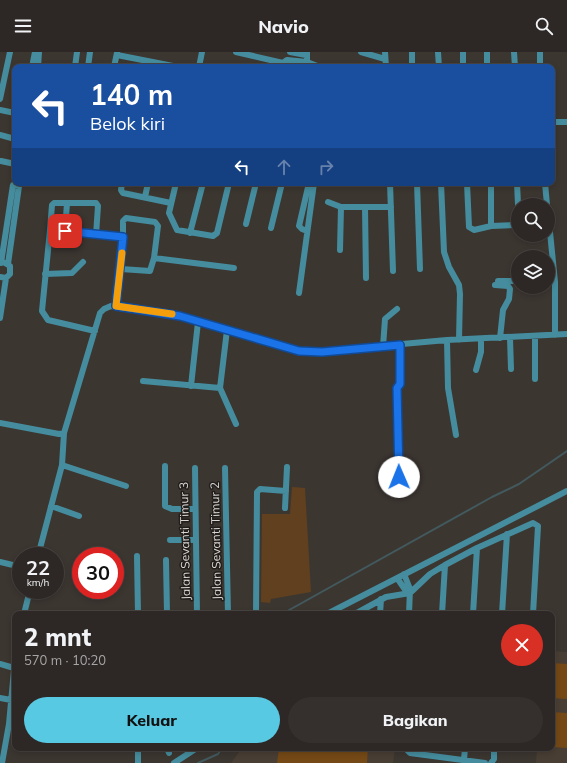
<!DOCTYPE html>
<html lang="id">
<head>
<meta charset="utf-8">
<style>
  :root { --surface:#2d2825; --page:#35302d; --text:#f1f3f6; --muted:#a7a6a7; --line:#484442; --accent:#58c9e3 }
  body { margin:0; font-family:Mulish,sans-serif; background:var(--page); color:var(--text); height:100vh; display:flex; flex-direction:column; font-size:15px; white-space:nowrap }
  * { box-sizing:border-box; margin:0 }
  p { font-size:13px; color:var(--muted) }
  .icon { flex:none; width:22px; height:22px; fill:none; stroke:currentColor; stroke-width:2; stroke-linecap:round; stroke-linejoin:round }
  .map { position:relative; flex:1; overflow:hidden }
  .panel { position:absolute; left:12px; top:559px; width:543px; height:140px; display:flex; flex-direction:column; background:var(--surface); border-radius:8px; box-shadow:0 2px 6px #0003,0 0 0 1px var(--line) }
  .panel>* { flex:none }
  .hud { position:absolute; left:12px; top:12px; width:543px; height:122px; border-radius:8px; box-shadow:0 2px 6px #0003,0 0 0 1px var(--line); background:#1a4fa0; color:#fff; overflow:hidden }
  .tools { position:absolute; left:511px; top:146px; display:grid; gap:8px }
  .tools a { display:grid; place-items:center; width:44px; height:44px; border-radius:50%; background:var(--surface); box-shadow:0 2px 6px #0003,0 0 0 1px var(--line); font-size:20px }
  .speed { position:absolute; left:12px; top:495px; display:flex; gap:8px; font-size:20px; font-weight:700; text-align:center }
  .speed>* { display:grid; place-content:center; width:52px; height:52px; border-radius:50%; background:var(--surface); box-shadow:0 2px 6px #0003,0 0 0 1px var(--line); line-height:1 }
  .speed small { font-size:10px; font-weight:400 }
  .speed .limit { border:6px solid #d22; background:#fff; color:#111 }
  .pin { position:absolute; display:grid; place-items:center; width:34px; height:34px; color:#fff; margin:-17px; border-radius:8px; box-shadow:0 2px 6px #0006 }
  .me { position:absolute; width:44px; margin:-22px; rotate:359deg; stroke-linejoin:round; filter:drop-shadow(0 0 3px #0008) }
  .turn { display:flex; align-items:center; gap:14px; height:84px; padding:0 12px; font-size:18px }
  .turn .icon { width:52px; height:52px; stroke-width:2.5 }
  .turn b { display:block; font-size:28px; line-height:34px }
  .lanes { display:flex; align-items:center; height:38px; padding:0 12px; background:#0003; justify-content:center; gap:20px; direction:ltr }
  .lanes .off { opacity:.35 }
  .round { display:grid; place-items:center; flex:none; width:42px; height:42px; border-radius:21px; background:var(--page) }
  .summary { display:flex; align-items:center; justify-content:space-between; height:68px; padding:0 12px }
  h1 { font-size:24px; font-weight:800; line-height:30px }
  .primary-button { display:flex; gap:8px; margin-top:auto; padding:8px 12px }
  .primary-button a { flex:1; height:46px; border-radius:24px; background:var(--accent); color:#111; font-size:16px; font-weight:800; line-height:46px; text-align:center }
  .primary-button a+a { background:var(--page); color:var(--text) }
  header { display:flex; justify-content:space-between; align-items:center; height:52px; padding:0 12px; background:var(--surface); font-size:18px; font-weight:800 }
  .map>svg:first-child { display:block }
  .built { fill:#493e34 }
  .green { fill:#60401e }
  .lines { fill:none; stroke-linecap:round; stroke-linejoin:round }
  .stream { stroke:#42595d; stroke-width:2 }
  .building { fill:#754916 }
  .minor { stroke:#458d9e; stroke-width:6 }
  .route-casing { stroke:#114b97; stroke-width:10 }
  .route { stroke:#1a73e8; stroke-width:7 }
  .slow { stroke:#f59e0b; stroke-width:7 }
  .labels { text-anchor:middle; stroke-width:3; stroke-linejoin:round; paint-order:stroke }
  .street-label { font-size:12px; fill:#dbd7d3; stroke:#211e1c }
</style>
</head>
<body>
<header><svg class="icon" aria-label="menu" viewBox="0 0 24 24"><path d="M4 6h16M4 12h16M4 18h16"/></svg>Navio<svg class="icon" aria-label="search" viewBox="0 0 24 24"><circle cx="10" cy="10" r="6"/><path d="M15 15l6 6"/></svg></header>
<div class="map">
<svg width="567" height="711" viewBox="0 0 567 711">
  <rect width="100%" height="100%" fill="#3c3631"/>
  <path class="built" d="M552,599L567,600V711H536L537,696H552Z
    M242,696H395L393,711H231Z"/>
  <path class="green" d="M292,435L305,436L311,540L271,547L270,551L261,550L262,462H290Z"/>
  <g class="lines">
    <path class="stream" d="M282,562L492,445L519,432L567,399
      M198,711L218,702L222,696"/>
  </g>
  <path class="building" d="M552,611L567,612V647L552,646Z
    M552,660L567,661V696L552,695Z
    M279,696H368L367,711H277Z"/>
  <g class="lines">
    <path class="minor" d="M236,0L283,11L287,8L307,10
      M290,0L306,3
      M307,0V10L320,15
      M361,0L385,7
      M385,0L386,15
      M412,0V15
      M438,0L439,15
      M463,0V15
      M487,0V15
      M514,0L515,15
      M540,0V15
      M117,3L178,15
      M32,15L35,0
      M38,15L39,0
      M75,15L77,0
      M88,15L90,0
      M114,15L117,1
      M199,15L202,0
      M0,47L10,0
      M0,58L15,61
      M552,70H567
      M0,83L15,87
      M1,109L15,112
      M122,131L121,138L123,141L171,151
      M176,131L169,161L177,178L213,184L217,181L229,131
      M390,131L393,219
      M417,131L420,217
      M441,131L444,200L449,215L459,233L460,242L459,288
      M467,131L469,175L474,178L491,174V131
      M517,131L518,152
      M545,131L547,153
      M145,145L148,131
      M328,150L341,155H391
      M365,155L366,226
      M548,160L555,230V283
      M246,172L256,131
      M491,174L518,173
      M271,176L282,131
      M50,178L52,153L54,151H96L98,154L96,183
      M65,179L67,151
      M307,179L302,177L299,174L309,131
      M190,181L203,131
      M340,198L341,155
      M154,206L234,216
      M1,211L13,133L19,134L8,212
      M121,217L150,219L154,206L158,174L155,170L126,166L123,169V185
      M45,222L72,221L83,210
      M0,225L6,226L10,222V214L5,211
      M498,229H518
      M495,233L508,234L510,237L509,247L503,258L500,286
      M299,241L314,131
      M0,266L6,226
      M227,278L220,336L236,372
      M95,279L48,268L42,259L50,178L123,185L116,254
      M535,285V327
      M510,286L511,317
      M447,288L448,336L456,383
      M383,295L385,267L397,257
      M476,318L481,300V287
      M143,329L220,336
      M191,334L198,270
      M0,371L59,382L64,381L100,261L104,257L111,254L159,260L180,264L299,299L312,300L447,288L567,282
      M62,413L126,434
      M165,414V454L172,457H195
      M195,416L197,562
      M225,416L228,562
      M399,425L397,336L400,332V293
      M51,454L79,464
      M285,456L287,415
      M170,488H196
      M38,504L62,413L64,381
      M137,504L138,562
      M166,508L167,562
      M0,510L21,515
      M404,522L410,537L409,562
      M397,526L406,539L410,541
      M24,562L30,538
      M256,562L257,440L260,437L286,439
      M327,562L567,439
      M355,562L386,545L410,541L430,522L445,513L477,496L533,471L538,474L533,562
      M380,562L381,547
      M442,562L445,513
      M473,562L477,496
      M502,562L507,482
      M0,612L14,616
      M0,646L11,648
      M167,696L169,701
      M405,696L410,701L485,711
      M464,708L465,696
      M2,711L9,672L15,607
      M138,711V696
      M174,711L197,696
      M491,711L494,707V696"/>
  </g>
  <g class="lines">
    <defs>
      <path id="route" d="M65,179L123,185L116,254L180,264L299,299L322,300L400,293V332L397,336L399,425"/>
    </defs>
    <use href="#route" class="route-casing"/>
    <use href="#route" class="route"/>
    <path class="slow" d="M122,201L116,254L172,262"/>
  </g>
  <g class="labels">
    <g class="street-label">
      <text transform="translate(185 489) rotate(-91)" y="4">Jalan Sevanti Timur 3</text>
      <text transform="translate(216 489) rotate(-91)" y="4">Jalan Sevanti Timur 2</text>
    </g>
  </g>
</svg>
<div class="tools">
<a><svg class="icon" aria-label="search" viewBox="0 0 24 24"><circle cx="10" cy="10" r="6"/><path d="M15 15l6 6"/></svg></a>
<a><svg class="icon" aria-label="layers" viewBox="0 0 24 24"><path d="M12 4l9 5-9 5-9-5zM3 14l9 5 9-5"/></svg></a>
</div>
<div class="speed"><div>22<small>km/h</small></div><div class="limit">30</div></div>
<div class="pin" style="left:65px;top:179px;background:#d93025"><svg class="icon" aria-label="arrive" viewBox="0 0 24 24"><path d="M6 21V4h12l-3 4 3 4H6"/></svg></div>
<svg class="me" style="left:399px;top:425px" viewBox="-20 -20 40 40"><circle r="19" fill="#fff"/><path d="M0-13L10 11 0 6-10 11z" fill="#1a73e8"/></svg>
<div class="hud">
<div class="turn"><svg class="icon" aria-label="left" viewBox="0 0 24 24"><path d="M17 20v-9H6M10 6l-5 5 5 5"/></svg><div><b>140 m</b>Belok kiri</div></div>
<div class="lanes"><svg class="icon" aria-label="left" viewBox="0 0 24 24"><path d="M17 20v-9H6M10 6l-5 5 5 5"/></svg><svg class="icon off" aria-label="ahead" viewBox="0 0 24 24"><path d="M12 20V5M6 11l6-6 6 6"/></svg><svg class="icon off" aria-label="right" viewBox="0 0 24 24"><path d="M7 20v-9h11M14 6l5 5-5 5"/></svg></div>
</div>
<section class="panel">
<div class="summary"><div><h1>2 mnt</h1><p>570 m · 10:20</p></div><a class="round" style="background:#d93025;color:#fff"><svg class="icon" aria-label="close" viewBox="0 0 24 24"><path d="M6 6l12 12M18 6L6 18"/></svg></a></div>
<div class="primary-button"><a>Keluar</a><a>Bagikan</a></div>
</section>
</div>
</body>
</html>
